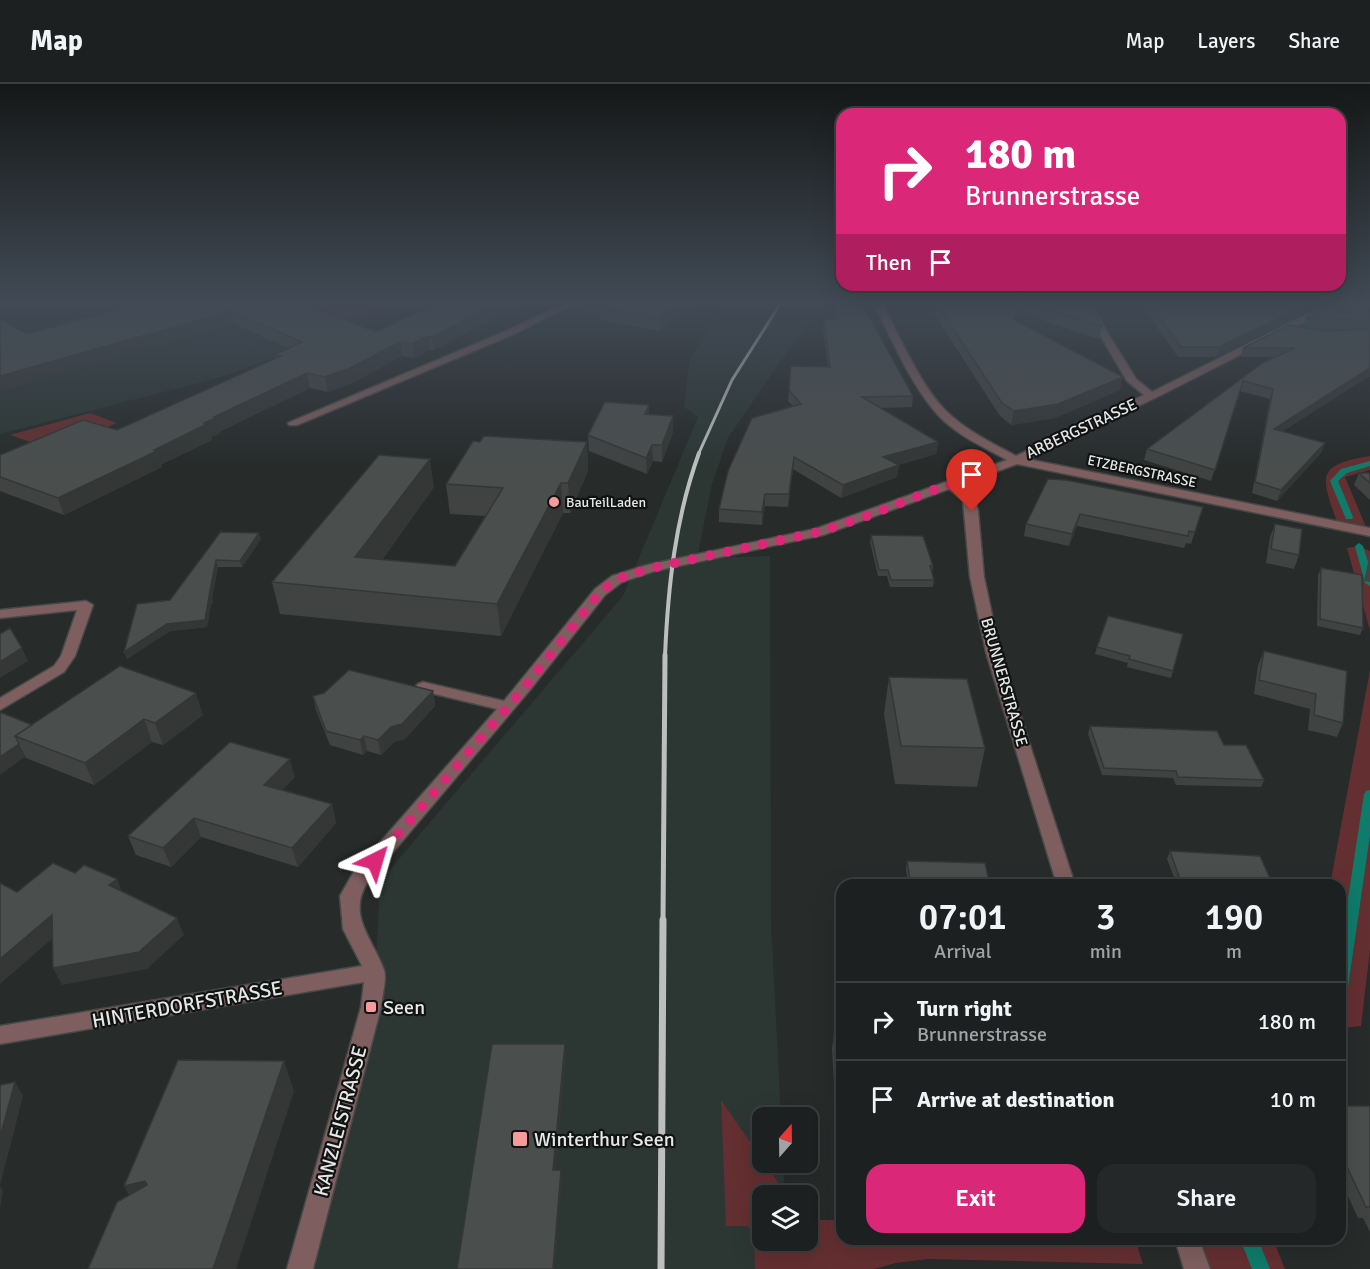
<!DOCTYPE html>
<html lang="en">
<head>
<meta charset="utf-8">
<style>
  :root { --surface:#1d2020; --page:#252829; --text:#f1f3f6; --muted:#a0a3a5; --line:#3b3e3e; --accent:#db2777 }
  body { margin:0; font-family:Signika,sans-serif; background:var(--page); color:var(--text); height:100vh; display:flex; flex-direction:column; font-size:22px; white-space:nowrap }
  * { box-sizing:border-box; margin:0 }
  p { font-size:20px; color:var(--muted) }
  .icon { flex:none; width:33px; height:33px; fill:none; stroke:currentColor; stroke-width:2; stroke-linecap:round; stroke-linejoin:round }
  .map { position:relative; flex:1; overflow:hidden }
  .panel { position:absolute; left:836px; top:795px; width:510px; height:366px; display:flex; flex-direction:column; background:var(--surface); border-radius:18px; box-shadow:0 6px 24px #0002,0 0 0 2px var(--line) }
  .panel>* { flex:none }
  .top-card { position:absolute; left:836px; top:24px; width:510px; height:183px; border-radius:18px; box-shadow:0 6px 24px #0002,0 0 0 2px var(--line); background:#db2777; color:#fff; overflow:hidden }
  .needle { width:39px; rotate:20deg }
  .fabs { position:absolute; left:752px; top:1023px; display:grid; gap:12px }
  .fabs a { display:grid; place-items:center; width:66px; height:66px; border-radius:12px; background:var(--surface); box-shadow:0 6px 24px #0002,0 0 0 2px var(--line); font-size:30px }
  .pin { position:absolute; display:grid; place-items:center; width:51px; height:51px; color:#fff; margin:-62px -26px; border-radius:50% 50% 50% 0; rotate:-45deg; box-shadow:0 0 6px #0007 }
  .pin .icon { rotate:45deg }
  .me { position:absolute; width:66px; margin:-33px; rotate:40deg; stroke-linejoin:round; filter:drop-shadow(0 0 4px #0008) }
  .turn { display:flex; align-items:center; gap:21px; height:126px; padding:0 30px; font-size:27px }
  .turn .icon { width:78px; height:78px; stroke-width:2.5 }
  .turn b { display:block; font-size:42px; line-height:51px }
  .then { display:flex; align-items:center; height:57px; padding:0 30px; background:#0003; gap:12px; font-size:22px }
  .eta { display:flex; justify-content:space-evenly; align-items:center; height:102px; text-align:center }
  .eta b { font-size:36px; font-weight:600; line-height:42px }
  .primary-button { display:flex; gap:12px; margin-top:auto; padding:12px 30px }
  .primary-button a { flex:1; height:69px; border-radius:18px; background:var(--accent); color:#fff; font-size:24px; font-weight:600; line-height:69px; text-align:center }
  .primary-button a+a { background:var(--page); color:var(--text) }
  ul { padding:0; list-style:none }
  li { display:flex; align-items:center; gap:18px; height:78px; padding:0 30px; border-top:2px solid var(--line) }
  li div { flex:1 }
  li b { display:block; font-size:22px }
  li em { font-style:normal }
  header { display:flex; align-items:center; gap:36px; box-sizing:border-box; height:84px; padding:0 30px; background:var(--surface); border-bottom:2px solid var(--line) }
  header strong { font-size:28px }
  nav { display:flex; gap:33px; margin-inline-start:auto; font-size:21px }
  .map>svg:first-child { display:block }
  .built { fill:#2c3734 }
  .green { fill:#642f31 }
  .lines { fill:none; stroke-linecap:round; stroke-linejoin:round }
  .stream { fill:#0f7b6b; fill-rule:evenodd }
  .minor-casing { stroke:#454948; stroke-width:3 }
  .minor { fill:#7e5e5e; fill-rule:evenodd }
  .rail-far3 { stroke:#bcbfbe; stroke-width:3 }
  .rail-far2 { stroke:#bcbfbe; stroke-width:4 }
  .rail-far1 { stroke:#bcbfbe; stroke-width:5 }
  .rail { stroke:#bcbfbe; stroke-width:7 }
  .wall { fill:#404342 }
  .shaded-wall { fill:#343736 }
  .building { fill:#4a4e4d; stroke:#343736; stroke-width:1.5 }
  .route { stroke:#db2777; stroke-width:10; stroke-dasharray:0 18 }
  .poi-dot { fill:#f59b9c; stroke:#111313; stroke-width:2 }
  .labels { text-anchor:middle; stroke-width:4.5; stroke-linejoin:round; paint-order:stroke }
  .far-street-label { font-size:14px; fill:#e5e8e7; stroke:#111313 }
  .far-poi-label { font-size:14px; fill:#e5e8e7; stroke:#111313; text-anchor:start }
  .street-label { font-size:16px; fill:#e5e8e7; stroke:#111313 }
  .near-street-label { font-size:20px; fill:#e5e8e7; stroke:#111313 }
  .near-poi-label { font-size:20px; fill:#e5e8e7; stroke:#111313; text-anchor:start }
</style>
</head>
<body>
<header>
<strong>Map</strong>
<nav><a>Map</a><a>Layers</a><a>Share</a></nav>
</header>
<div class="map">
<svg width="1370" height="1185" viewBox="0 0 1370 1185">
  <rect width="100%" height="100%" fill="#272b2a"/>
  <path class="built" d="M0,217H430L222,293L0,350Z
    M731,217H828L780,278L728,354L712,400L697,474L770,472L771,839L781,1033L762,1034V1078L783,1079L785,1111L762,1112V1156L788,1185H295L376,880L380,797L623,512L698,333L684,323L689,277L709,242Z"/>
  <path class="green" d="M286,217H407L338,238Z
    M90,329L117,339L53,366L10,351Z
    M1370,372V386L1345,393L1366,443L1337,438C1321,392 1315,381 1370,372Z
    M1359,462L1370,467V547L1347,464Z
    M1370,586V866L1361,942L1340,944V801H1330Z
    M721,1016L787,1111L762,1112V1156H807V1136H841L842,1155H1135L1143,1180L928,1175L896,1179L874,1185H755L754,1148L747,1142H726Z
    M1187,1155H1273L1285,1185H1197Z"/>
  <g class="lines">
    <path class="stream" d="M1370,377V382L1347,389L1338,397L1353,433L1352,435H1346L1330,397L1341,385Z
      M1359,459L1363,462L1370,484V502L1365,499L1355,462Z
      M1370,706V751L1347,910L1345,914L1340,916V867L1364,710L1366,707Z
      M1240,1155H1258L1270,1185H1252Z"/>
    <defs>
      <path id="minor" d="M570,217H580L512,251L297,341H289L288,339L506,247Z
        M873,217H881C898,249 920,301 945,326C965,346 992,359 1016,372L1144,311L1127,297L1080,217H1088L1136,295L1152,308L1301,233L1348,217H1360L1307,237L1155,314L1027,375L1370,444V452L1017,380L958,402L975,416L978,427L984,493L1000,568L1075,801H1057L986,568L970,493L963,417L949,405L823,451L655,487L622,498L605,511L530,606L367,799C347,832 373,855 384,886C387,895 382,912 381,923L313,1185H287L361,923L364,898L0,960V942L362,882L343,845L340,812L353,789L497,625L418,606L415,603L418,600L423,598L504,617L595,505L612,492L647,481L815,445L1007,376C983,363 955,350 937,330C911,301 890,252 873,217Z
        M86,517L93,521L75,572L64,588L0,626V614L54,582L61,572L77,526L0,534V526Z
        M1175,1155H1199L1210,1185H1184Z"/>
    </defs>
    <use href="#minor" class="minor-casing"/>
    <use href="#minor" class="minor"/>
    <path class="rail-far3" d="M698,371L732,296L782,217"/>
    <path class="rail-far2" d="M665,572C668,503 675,435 699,369"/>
    <path class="rail-far1" d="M663,837L665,571"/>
    <path class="rail" d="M661,1185L663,836"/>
  </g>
  <path class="wall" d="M93,217H296L376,248L441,217L434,267L430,266L414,274L402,272L352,299L328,308L310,304L219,348L220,349L211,353L212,356L162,380V383L64,431L0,407V371L117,346L275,275L274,271L288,264L234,240L113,226Z
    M529,217H565L555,222Z
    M570,217H704L660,247L600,236L599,230L570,224Z
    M934,217H1086L1102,242L1099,255L1020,229L1016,238L1120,306L1055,334L1011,341L1000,332L933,228Z
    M1139,217H1341L1300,231L1216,273H1178Z
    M1370,217V245L1323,246L1303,243L1306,234Z
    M834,222L913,312L912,323L880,324L938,358L936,370L898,381H899L897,393L841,414L793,385L788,423L765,422L762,441L719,438V425L793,322L788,317L789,306L828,283L823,245L824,235H834Z
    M1326,247L1366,294L1283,347L1325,359L1321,369L1277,417L1252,409L1270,315L1240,307L1211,397L1144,376L1147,365L1275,273H1240L1243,264Z
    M649,330L673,348L662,378L653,377L647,390L589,367L588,351Z
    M587,358L588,387L570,429H563L501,552L280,530L272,498L434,403L382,476L455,482L485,432L450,430L446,400Z
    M1359,389H1370V416L1354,401Z
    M1048,395L1203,423L1191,460L1186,459L1184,464L1077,442L1069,462L1024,452L1026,440Z
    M1275,440L1299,471L1294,485L1266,479L1270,453Z
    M222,448L261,455L242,483H218L212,514L213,519L211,520L207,543L170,547L127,575L124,568L170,516Z
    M871,451L933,482L932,488L934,496L933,503H890L887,492H878L870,458Z
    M1370,470V498L1364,497Z
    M1321,484L1363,544L1360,551L1317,542L1318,491Z
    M1183,550L1171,594L1127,583L1128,579L1095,570L1097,563Z
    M1264,567L1347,587L1343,639L1337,653L1308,646L1310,625L1254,610L1258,581Z
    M889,593L985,664L977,703L895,700L884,630Z
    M433,607L435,622L405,655L394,658L381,671L367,667L363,671L330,661L316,626L313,612Z
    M0,628L32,641L203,631L163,661L152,658L94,701L26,674Z
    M1090,642L1224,661L1264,696L1261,703L1176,701L1173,694L1102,691L1088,650Z
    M295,693L282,706L332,720L336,739L298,783L201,753L171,783L136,771L128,752Z
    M1170,767L1273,801H1177L1167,775Z
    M907,777L990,801H908L906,785Z
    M834,950H842V1051H837L832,965Z
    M1340,1022H1370V1148L1363,1134H1358L1340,1095Z"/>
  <path class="shaded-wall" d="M500,217H526L434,267L432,253Z
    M555,217H565L555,222Z
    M684,217H704L660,247L659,234Z
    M1022,217L1020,229L1012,249L1014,236Z
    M1318,217H1341L1300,231L1216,273L1219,263L1303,222Z
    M231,227L234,240L0,308V292Z
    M428,252L430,266L414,274L412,260Z
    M400,258L402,272L352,299L328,308L325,293Z
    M1370,284V293L1366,294L1270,355L1274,345Z
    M307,289L310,304L219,348L220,349L211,353L212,356L162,380V383L64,431L58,414L154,366L214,333Z
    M1123,293L1120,306L1055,334L1011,341L1014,327Z
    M649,321V337L645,330Z
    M673,332V348L662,378V361Z
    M587,358L588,387L570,429L568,399Z
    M938,358L936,370L882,385L883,373Z
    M1325,359L1321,369L1277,417L1281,406Z
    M652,361L653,377L647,390L646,374Z
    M794,373L793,385L788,423L789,410Z
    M430,375L434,403L361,505L355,473Z
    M899,381L897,393L841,414L843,401Z
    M561,399L563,429L501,552L497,520Z
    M765,410V422L762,441V428Z
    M1080,430L1077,442L1069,462L1072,450Z
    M259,449L261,455L242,483L240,477Z
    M216,476L218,483L212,514L213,519L211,520L207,543L170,547L127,575L124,568Z
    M22,564L28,577L0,594V578Z
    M433,607L435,622L405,655L394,658L381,671L378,656L391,643Z
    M196,609L203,631L163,661L155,639Z
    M144,635L152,658L94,701L85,679Z
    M364,652L367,667L363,671L360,656Z
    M19,660L25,673L0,691V673Z
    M290,675L295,693L269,719L264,701Z
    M332,720L336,739L298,783L292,764Z
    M194,734L201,753L171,783L163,764Z
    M117,795L124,812L109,801Z
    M52,831L60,848L0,900V875Z
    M177,834L184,851L147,885L62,901L53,884Z
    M565,960L566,971L555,1097L553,1086Z
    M284,977L294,1007L236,1185H213Z
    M15,998L23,1012L0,1102V1053Z
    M561,1086L562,1096L555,1185H553Z
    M145,1097L160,1125L139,1131L124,1102Z
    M0,1102L3,1107L0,1125Z"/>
  <path class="building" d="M118,217H296L376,248L441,217H500L432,253L428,252L412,260L400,258L350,284L325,293L307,289L214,333L216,334L204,339L207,340L154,366L157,367L58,414L0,393V371L83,336L117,346L281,272L274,271L302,258L231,227L0,292V235L27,250L129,222Z
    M601,217H684L659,234L599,223L607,218Z
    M935,217H1022L1014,236L1123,293L1058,320L1014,327L1002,319Z
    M1022,217H1086L1102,242Z
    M1147,217H1318L1303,222L1219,263H1181Z
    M1347,217H1370V236H1326L1306,234Z
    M834,222H863L913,312L862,313L938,358L883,373L899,381L843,401L794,373L789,410H765L762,428L719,425L728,387L752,334L801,320L789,306L791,282L830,283L824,235H837Z
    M1289,241L1326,247L1370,245V284L1274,345L1325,359L1281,406L1255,398L1273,305L1243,297L1215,386L1147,365L1264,278L1295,264H1243Z
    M605,318L649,321L645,330L673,332L662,361H652L646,374L588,351Z
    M484,352L587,358L568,399H561L497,520L272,498L379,371L430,375L355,473L455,482L503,404L446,400L473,357L480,358Z
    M1359,389H1370V399Z
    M1048,395L1066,396L1203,423L1195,448L1189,447L1188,452L1080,430L1072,450L1026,440Z
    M1275,440L1302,445L1299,471L1271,465Z
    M222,446L221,448L259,449L240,477L216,476L209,512H211L209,513L205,536L167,540L124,568L137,520L170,516Z
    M871,451L923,452L933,482H930L934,496H891L888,486H879Z
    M1321,484L1362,491L1363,544L1320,535Z
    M1108,532L1183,550L1173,587L1129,575L1130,572L1097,563Z
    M10,544L22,564L0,578V550Z
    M1264,567L1347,587L1343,639L1314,631L1316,610L1259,596Z
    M120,582L196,609L155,639L144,635L85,679L15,652Z
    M349,586L433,607L402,640L391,643L378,656L364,652L360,656L326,647L313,612L324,609Z
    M889,593L967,595L985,664L901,662Z
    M0,628L32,641L15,652L19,660L0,673Z
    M1090,642L1217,647L1224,661H1246L1264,696L1178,693L1176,687L1104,684Z
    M230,658L290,675L264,701L332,720L292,764L194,734L163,764L128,752Z
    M1170,767L1260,772L1273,801H1182Z
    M907,777L985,779L990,801H911Z
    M53,779L75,789L84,781L117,795L109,801L177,834L139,868L53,884L52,831L0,875V799L17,808Z
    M834,950H842V1035H840Z
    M492,960H565L553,1086H561L553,1185H457Z
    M178,976L284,977L213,1185H88L117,1118L147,1101L145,1097L124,1102Z
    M15,998L0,1053V1001Z
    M1340,1022H1370V1123H1366L1340,1068Z"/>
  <linearGradient id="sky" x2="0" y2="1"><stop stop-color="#151817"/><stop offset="0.57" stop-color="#414a55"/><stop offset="1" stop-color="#414a55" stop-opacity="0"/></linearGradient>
  <rect width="1370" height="383" fill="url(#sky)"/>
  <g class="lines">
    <path class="route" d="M375,777L525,603L600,508L617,495L652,484L819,448L867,432L949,400L969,416L972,427"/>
  </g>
  <g class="poi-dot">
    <circle cx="554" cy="418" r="6"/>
    <rect x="365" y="917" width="12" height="12" rx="3"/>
    <rect x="512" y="1047" width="16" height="16" rx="3"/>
  </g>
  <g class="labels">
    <g class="far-street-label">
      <text transform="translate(1142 387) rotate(12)" y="5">ETZBERGSTRASSE</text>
    </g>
    <g class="far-poi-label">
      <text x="566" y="423">BauTeilLaden</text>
    </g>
    <g class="street-label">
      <text transform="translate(1081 344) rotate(-25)" y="6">ARBERGSTRASSE</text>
      <text transform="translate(1005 598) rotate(74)" y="6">BRUNNERSTRASSE</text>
    </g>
    <g class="near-street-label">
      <text transform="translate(187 920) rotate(-10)" y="7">HINTERDORFSTRASSE</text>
      <text transform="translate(340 1037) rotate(-75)" y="7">KANZLEISTRASSE</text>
    </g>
    <g class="near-poi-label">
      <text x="383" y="930">Seen</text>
      <text x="534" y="1062">Winterthur Seen</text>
    </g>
  </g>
</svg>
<div class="fabs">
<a><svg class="needle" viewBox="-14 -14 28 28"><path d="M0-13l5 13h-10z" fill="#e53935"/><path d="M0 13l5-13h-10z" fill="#a0a3a5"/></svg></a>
<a><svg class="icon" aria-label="layers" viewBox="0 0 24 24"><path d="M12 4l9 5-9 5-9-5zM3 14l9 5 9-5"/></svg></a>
</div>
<div class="pin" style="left:972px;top:427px;background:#d93025"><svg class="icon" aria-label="arrive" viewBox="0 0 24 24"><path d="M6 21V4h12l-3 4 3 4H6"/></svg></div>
<svg class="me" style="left:375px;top:777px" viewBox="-20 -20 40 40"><path d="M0-17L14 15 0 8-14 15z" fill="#db2777" stroke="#fff" stroke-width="4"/></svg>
<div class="top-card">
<div class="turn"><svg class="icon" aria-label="right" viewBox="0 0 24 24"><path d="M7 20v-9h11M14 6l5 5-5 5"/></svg><div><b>180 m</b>Brunnerstrasse</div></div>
<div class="then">Then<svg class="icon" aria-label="arrive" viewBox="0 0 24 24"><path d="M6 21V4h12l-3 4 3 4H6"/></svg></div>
</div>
<section class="panel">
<div class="eta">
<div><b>07:01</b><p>Arrival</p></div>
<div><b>3</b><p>min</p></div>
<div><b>190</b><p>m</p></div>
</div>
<ul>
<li><svg class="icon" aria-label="right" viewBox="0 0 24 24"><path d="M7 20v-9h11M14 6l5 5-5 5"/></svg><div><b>Turn right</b><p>Brunnerstrasse</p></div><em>180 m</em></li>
<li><svg class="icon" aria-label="arrive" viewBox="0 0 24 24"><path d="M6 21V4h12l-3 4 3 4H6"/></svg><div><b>Arrive at destination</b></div><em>10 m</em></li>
</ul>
<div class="primary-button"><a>Exit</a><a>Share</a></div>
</section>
</div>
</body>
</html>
